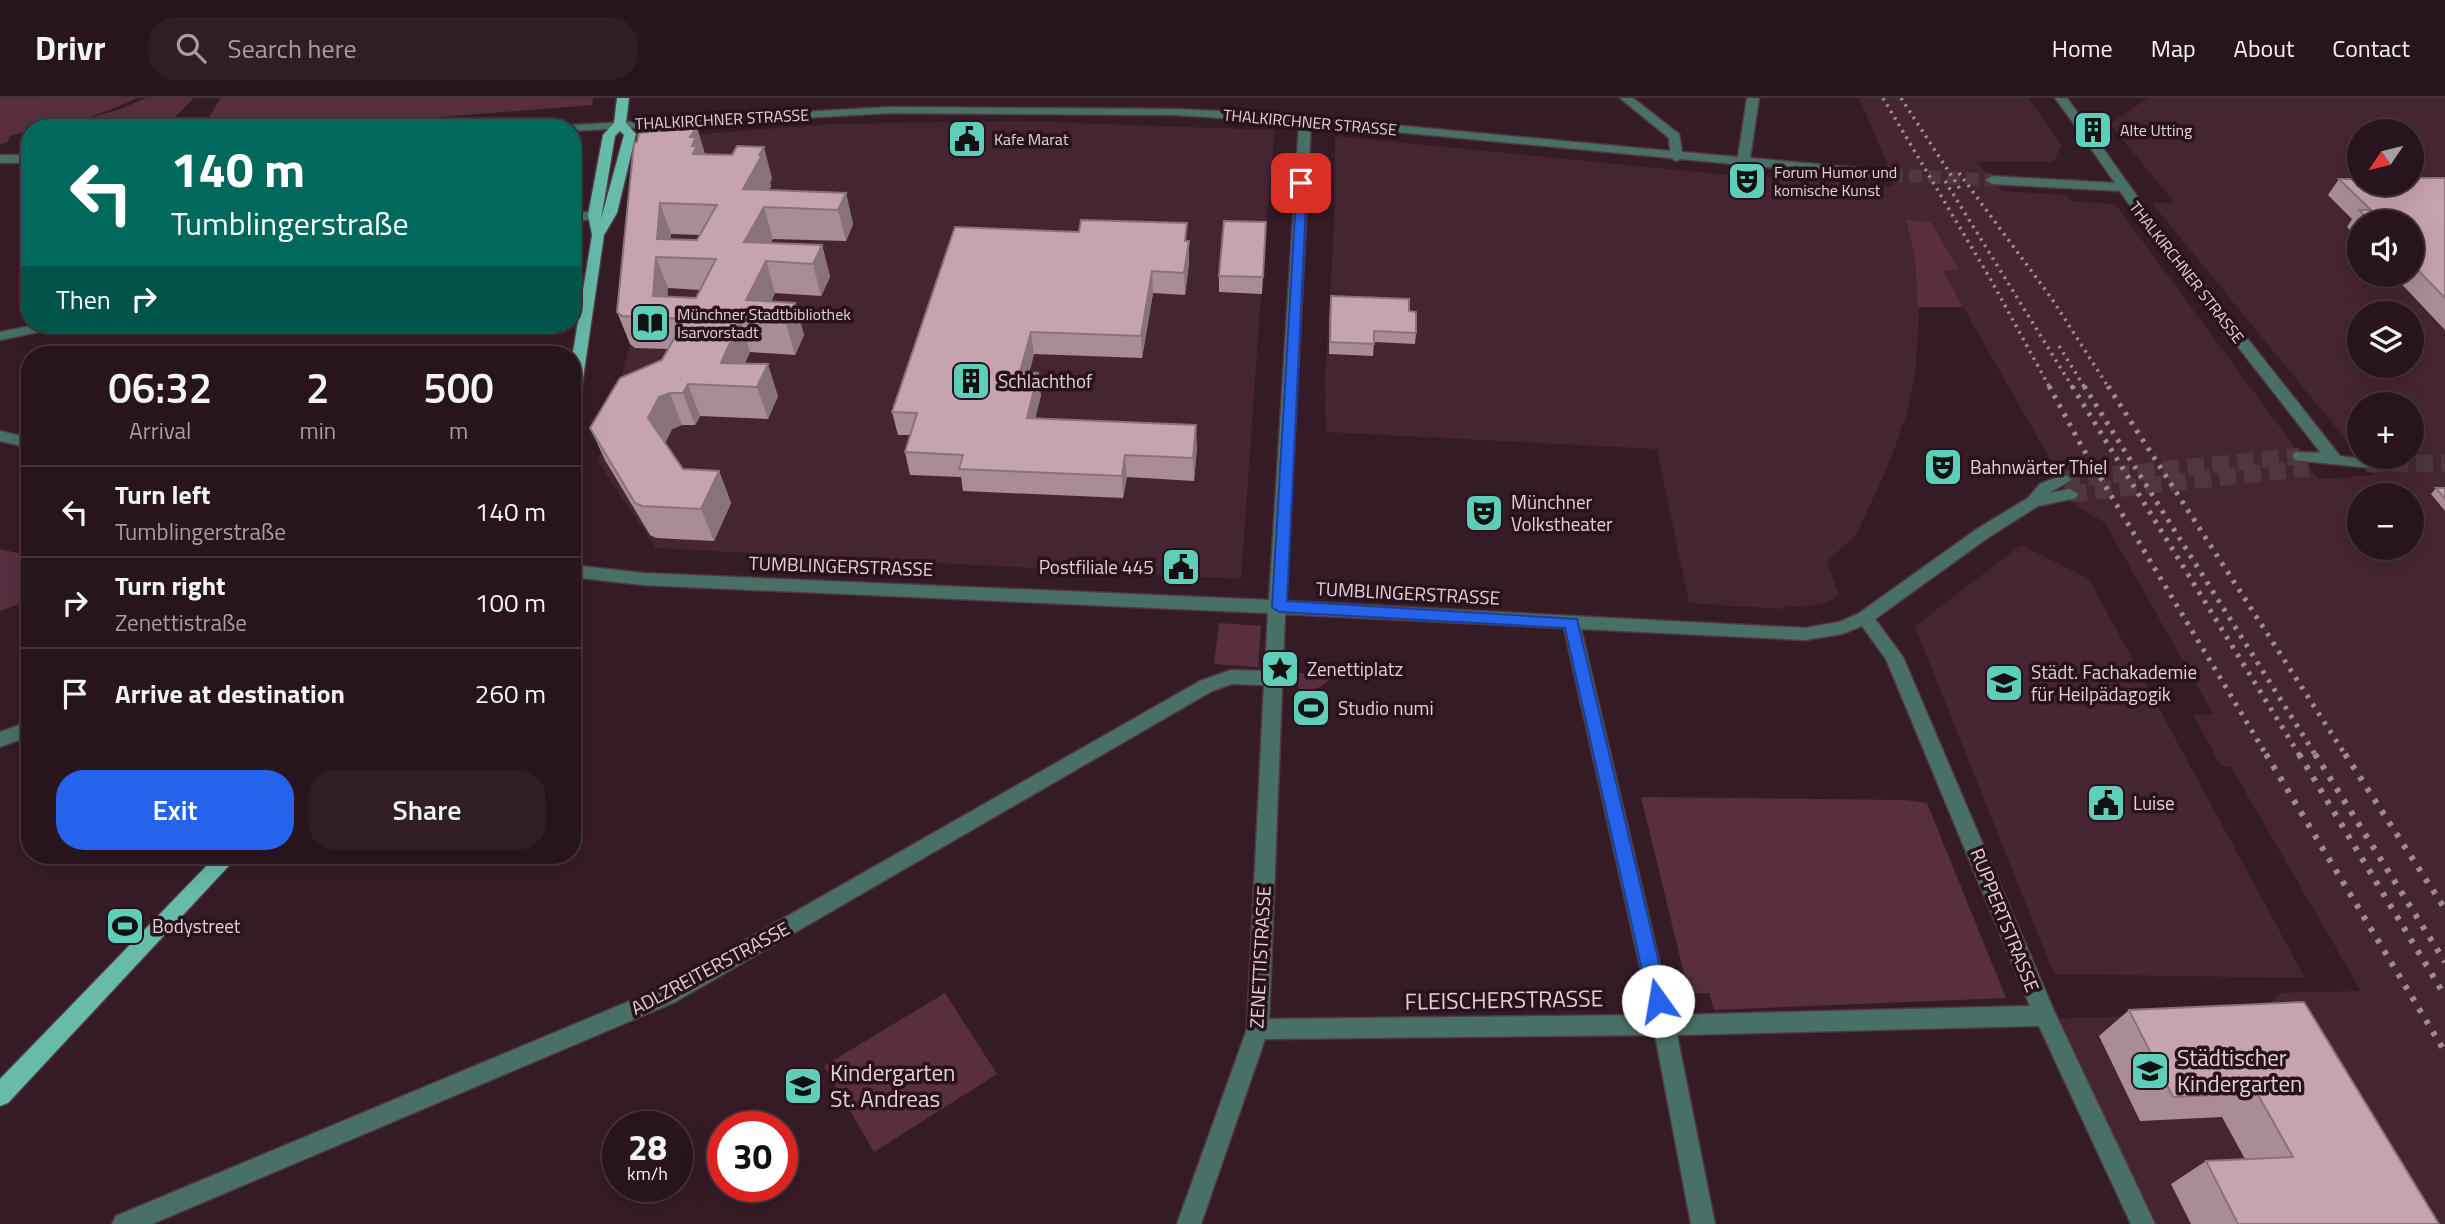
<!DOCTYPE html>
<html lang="en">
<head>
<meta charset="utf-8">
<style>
  :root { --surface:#28141c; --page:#301d25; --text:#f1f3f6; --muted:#a59ea3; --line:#44333b; --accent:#2563eb }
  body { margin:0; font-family:"Titillium Web",sans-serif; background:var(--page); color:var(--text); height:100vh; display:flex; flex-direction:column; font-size:26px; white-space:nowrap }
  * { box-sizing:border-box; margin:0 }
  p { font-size:23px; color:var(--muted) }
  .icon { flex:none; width:38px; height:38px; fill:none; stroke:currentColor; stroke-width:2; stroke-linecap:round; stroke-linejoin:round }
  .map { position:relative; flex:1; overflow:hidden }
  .details { position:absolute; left:21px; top:248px; width:560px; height:518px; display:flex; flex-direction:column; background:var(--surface); border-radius:28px; box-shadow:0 7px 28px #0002,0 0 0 2px var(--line) }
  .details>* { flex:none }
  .top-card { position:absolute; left:21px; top:21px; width:560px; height:214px; border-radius:28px; box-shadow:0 7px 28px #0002,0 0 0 2px var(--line); background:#00695c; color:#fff; overflow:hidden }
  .needle { width:46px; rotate:235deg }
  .controls { position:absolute; left:2347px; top:21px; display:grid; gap:14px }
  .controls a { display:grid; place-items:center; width:77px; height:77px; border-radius:50%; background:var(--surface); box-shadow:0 7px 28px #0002,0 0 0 2px var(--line); font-size:35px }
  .speed { position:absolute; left:602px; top:1013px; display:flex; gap:14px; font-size:35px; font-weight:700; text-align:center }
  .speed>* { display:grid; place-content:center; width:91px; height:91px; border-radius:50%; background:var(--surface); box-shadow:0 7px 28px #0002,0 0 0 2px var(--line); line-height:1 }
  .speed small { font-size:18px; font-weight:400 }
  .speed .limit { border:10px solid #d22; background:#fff; color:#111 }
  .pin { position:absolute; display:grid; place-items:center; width:60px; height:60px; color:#fff; margin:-30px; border-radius:14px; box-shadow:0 4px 10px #0006 }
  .me { position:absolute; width:77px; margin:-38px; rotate:347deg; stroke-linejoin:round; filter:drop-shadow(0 0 5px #0008) }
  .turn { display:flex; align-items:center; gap:24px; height:147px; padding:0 35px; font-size:32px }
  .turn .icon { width:91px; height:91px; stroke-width:2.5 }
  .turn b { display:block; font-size:49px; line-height:60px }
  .then { display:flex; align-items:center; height:66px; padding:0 35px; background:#0003; gap:14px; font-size:26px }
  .eta { display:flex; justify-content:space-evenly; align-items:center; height:119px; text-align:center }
  .eta b { font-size:42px; font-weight:600; line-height:49px }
  .primary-button { display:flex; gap:14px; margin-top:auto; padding:14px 35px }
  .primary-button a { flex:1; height:80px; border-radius:28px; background:var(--accent); color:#fff; font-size:28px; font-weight:600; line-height:80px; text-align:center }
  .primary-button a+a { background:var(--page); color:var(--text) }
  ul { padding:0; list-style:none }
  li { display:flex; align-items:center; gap:21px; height:91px; padding:0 35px; border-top:2px solid var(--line) }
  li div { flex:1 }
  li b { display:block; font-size:26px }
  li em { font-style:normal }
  header { display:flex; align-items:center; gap:42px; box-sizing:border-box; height:98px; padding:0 35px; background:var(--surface); border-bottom:2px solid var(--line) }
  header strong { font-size:33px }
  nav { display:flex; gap:38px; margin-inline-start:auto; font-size:24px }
  .search { width:490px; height:63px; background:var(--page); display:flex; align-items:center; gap:18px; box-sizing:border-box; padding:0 24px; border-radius:28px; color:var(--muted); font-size:26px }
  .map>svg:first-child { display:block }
  .built { fill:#452532; fill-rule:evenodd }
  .green { fill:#592f40 }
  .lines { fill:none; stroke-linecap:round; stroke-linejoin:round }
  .minor-tunnel-far1 { stroke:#4f3640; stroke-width:13; stroke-dasharray:13 6; stroke-linecap:butt }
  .minor-tunnel { stroke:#4f3640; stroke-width:17; stroke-dasharray:17 8; stroke-linecap:butt }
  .minor-casing { stroke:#513841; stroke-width:3 }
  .major-casing { stroke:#513841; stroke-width:3 }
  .minor { fill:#497067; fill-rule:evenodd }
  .major { fill:#67bba9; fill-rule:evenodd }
  .rail-far2 { stroke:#9f8a92; stroke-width:3.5; stroke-dasharray:2.5 5; stroke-linecap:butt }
  .rail-far1 { stroke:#9f8a92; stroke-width:5; stroke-dasharray:3.5 7; stroke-linecap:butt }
  .rail { stroke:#9f8a92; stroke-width:6; stroke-dasharray:4.5 9; stroke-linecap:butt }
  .wall { fill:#a98c96; fill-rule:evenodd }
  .shaded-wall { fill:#8a727a }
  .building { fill:#c5a3af; stroke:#8a727a; stroke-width:2; fill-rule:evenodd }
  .route { fill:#2563eb; stroke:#184099; stroke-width:2 }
  .labels { text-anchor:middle; stroke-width:7; stroke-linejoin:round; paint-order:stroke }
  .far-street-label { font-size:16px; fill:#e2d0d6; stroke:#2a121c }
  .far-poi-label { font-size:16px; fill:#e2d0d6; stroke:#2a121c; text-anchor:start }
  .poi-label { font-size:19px; fill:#e2d0d6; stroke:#2a121c; text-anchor:start }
  .street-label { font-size:19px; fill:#e2d0d6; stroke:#2a121c }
  .near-street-label { font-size:23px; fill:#e2d0d6; stroke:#2a121c }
  .near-poi-label { font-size:23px; fill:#e2d0d6; stroke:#2a121c; text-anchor:start }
</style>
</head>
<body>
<header>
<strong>Drivr</strong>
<div class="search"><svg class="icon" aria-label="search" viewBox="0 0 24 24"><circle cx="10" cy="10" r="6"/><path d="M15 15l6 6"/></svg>Search here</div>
<nav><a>Home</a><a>Map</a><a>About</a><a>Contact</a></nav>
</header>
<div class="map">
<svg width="2445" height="1126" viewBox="0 0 2445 1126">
  <rect width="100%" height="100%" fill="#351b25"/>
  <path class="built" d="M1859,0H2028L2062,47L2053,64H1977L2002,93L2068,97L2069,103L2115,106L2318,381L2374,377L2360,359H2412V306H2359V358L2152,105H2175L2110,26L2148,0H2445V1126H2148L2055,921L2263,913L2280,895L2361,893L2231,669L2221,668L2193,617L2213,616L2105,425L2077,408L1963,209L1942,172H1959L1931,124L1906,123L1915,160L1919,219L1915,278L1907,315L1888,368L1856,437L1827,463L1839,497L1829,503L1804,510L1803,508H1785V511L1689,505L1657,351L1326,334L1325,284L1334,129L1335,38L1718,76L1893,88L1886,67H1888ZM2359,33H2412V86H2359ZM2359,124H2412V177H2359ZM2359,215H2412V268H2359ZM2359,397H2412V450H2359Z
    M1018,23L1275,32L1265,140L1241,481L656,450L598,364L630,246L647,40L833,26Z
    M2021,447L2089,481L2305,880L2054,876L1915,528Z"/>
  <path class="green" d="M0,0H138C104,15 67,30 30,30V33L10,38L7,45L0,46Z
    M146,0H194L165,29L76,30L79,23L120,11Z
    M221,0H593L592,7L305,30H202Z
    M1906,122L1931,124L1959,172L1943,173L1963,209H1918L1915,160Z
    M0,451L30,458V502L0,513Z
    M1219,525L1261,528L1258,569L1214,566Z
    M1338,570L1339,576L1304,599L1298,598L1299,575L1329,576Z
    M1641,699L1905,702L1927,705L2006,900L1714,912L1709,895L1689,896Z
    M945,895L997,976L874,1054L824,968Z"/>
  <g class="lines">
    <path class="minor-tunnel-far1" d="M2084,32L2093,45
      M1890,77L1992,82"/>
    <path class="minor-tunnel" d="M2366,366L2445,365
      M2063,382L2300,358
      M2070,396L2309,370"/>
    <defs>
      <path id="minor" d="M1620,0H1633L1679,36L1682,54L1738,59L1747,0H1759L1750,60L1890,73L1896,77L1890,81L1681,61L1676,63L1671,60L1311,26L1286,503L1805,530L1839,524L1858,516L1977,431L2028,400L2040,386L2063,377L2068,378L2071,382L2049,395L2070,391L2078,396L2076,400L2038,408L1989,439L1875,521L1903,559L2054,913L2155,1126H2131L2039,928L1677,937L1715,1126H1691L1655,937L1265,941L1201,1126H1177L1247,931L1264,587L1232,586L1212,593L675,904L152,1126H112L116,1118L661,890L1200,583L1231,572L1265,573L1268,515L643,487L572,479V467L643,475L1269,502L1299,25L1176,17L890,15L572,33V30H553L555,28L890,9L1176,11L1275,16L1670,53L1669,40ZM1285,516L1564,530L1651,917L1269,921ZM1862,528L1886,561L2030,908L1672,917L1581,531L1805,542L1842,536Z
        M2055,0H2067L2090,32L2088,34H2080Z
        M2089,42H2097L2157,126L2340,358L2371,362L2374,366L2371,370L2295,362L2292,358L2295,354L2321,355L2147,132L2120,93L1992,86L1986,82L1992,78L2115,85L2087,45Z
        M0,57H30V65H0Z
        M594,113L598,114V120L572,124V116Z
        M39,226H65L58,230L0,242V234Z
        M0,333L30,340V350L0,343Z
        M30,623V638L0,649V634Z"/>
      <path id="major" d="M617,0H629L626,25L636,36L617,115L604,137L579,308L572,313V260L592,137L588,117L603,37L614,25ZM620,33L624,37L601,121L615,38Z
        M216,758H238L8,1005L0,1008V981Z"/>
    </defs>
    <use href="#minor" class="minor-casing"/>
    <use href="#major" class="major-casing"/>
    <use href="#minor" class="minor"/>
    <use href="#major" class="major"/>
    <path class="rail-far2" d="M1883,0L1991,182L2050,290
      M1901,0L1960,91
      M1959,75L2052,201L2109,290
      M1945,83L2073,290
      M2059,248L2085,290"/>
    <path class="rail-far1" d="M2049,288L2082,349L2267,658
      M2072,288L2300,658
      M2084,288L2316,658
      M2108,288L2346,658"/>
    <path class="rail" d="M2266,656L2445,954
      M2299,656L2445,898
      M2315,656L2445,864
      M2345,656L2445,811"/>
  </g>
  <path class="wall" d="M637,44L705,56L772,80L770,85L771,88L769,92L846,95L853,126L846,143L773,141L770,145L822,147L830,179L821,198L775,195L771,204L795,205L804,237L795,257L750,254L745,265L778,298L768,321L700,318L695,327H682L672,331L665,345L683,371L719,373L731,405L714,443L656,440L650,437L605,362L590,330L662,262L668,251L635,250L630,246L617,214ZM671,136L700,137L697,142L670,141ZM668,190L700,192L696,200L667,199Z
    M2445,80V232L2393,177H2412V124H2359V141L2347,129L2352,121L2328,97L2339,81Z
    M1266,124L1262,196L1219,194V178Z
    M1187,143H1189V165L1185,197L1153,195L1142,260L1034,256L1029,275L1041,297L1035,320L1197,349L1194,383L1127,379L1123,400L963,393L961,379L910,377L905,354L910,337H898L892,314Z
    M1330,209L1409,213L1416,235L1415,246L1374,244L1373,258L1329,256Z
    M2436,390H2445V413L2431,396Z
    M2304,904L2439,1126H2191L2171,1086L2206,1063L2245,1061L2222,1019L2140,1023L2099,938L2129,912Z"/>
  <path class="shaded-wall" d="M697,29L706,59L693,56L690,39Z
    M764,49L772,80L770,85L771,88L752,122L743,91Z
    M846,95L853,126L846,143L838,112Z
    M660,105L671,136L670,159L657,141Z
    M764,109L773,141L754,175L744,144Z
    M1189,143V165L1185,197L1184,175Z
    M822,147L830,179L821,198L813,166Z
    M656,159L668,190L666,220L653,198Z
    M766,163L775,195L761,224L746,202Z
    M1152,173L1153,195L1142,260L1141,238Z
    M795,205L804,237L795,257L786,225Z
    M740,222L750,254L735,288L721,265Z
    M1031,234L1034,256L1024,296L1020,274Z
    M768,266L778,298L768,321L757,289Z
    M1038,275L1041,297L1030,342L1027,320Z
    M688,286L700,318L695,327L683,295Z
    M670,295L682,327L672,331L662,352L648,320L659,299Z
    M1196,327L1197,349L1194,383L1193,360Z
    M1125,357L1127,379L1123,400L1122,378Z
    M719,373L731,405L714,443L701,411Z"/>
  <path class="building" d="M697,29L690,39H696L692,48H697L693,56L732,57L737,48L764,49L759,57H762L743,91L846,95L838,112L764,109L744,144L822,147L813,166L766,163L746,202L795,205L786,225L740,222L721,265L768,266L757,289L688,286L683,295H670L659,299L648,320L683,371L719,373L701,411L642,408L635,405L590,330L620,280L662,262L685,221L622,218L617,214L634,45L637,44L639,35ZM660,105L717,107L697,142L657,141ZM656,159L716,161L696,200L653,198Z
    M2412,80H2445V200L2412,166V124H2371L2359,112H2371L2339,81H2359V86H2412Z
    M1081,122L1187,125L1185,143H1189L1184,175L1152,173L1141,238L1031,234L1020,274L1038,275L1027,320L1196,327L1193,360L1125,357L1122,378L959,371L963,357L905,354L917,315L892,314L955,129L1079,134Z
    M1224,123L1266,124L1263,179L1219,178Z
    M1331,198L1409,201V213L1416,214V235L1374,233V246L1330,244Z
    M2436,390H2445V401Z
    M2304,904L2439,1126H2238L2206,1063L2293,1059L2257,995L2173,999L2129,912Z"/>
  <path class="route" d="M1297,83L1307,85L1287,503L1577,521L1668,903L1665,909L1658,912L1651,909L1649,903L1565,530L1279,514L1272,509Z"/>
  <defs>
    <symbol id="building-square" viewBox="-11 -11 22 22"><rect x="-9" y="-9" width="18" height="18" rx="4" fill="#5eceb8" stroke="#2a121c"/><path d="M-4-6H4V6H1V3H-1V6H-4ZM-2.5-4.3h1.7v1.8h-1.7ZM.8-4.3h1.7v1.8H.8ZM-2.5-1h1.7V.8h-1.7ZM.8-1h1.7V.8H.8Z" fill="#111"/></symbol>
    <symbol id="civic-square" viewBox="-11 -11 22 22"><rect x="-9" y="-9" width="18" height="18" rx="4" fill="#5eceb8" stroke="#2a121c"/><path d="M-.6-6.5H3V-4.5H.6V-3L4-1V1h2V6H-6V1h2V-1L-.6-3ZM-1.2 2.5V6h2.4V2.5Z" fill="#111"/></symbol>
    <symbol id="theatre-square" viewBox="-11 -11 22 22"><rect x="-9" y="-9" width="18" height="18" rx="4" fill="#5eceb8" stroke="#2a121c"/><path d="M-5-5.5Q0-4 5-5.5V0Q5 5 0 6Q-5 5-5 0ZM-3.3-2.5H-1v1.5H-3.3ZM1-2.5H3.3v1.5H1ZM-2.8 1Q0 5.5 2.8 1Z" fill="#111"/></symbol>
    <symbol id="library-square" viewBox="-11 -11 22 22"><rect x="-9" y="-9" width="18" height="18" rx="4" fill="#5eceb8" stroke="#2a121c"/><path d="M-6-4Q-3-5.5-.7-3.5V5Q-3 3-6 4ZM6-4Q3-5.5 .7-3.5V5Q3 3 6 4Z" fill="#111"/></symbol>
    <symbol id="sight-square" viewBox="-11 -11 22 22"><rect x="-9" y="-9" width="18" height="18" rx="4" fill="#5eceb8" stroke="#2a121c"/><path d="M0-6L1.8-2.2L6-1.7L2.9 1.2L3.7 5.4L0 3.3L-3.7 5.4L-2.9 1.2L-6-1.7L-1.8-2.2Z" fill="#111"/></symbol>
    <symbol id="school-square" viewBox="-11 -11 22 22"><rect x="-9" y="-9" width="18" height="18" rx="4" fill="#5eceb8" stroke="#2a121c"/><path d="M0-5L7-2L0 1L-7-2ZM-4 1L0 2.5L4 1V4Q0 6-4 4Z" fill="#111"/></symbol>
    <symbol id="stadium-square" viewBox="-11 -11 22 22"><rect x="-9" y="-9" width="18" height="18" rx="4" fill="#5eceb8" stroke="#2a121c"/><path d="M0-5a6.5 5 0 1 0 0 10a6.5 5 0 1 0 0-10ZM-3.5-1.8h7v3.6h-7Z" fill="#111"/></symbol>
  </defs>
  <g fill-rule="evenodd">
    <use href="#building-square" x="2071" y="10" width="44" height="44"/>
    <use href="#civic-square" x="945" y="19" width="44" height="44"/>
    <use href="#theatre-square" x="1725" y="61" width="44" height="44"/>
    <use href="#library-square" x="628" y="203" width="44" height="44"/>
    <use href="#building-square" x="949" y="261" width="44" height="44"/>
    <use href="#theatre-square" x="1921" y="347" width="44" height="44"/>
    <use href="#theatre-square" x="1462" y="393" width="44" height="44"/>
    <use href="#civic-square" x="1159" y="447" width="44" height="44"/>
    <use href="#sight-square" x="1258" y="549" width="44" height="44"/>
    <use href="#school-square" x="1982" y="563" width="44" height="44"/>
    <use href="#stadium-square" x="1289" y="588" width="44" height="44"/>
    <use href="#civic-square" x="2084" y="683" width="44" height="44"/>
    <use href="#stadium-square" x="103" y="806" width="44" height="44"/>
    <use href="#school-square" x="2128" y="951" width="44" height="44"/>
    <use href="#school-square" x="781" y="966" width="44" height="44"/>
  </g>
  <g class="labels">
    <g class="far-street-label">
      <text transform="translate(722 21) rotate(-3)" y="6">THALKIRCHNER STRASSE</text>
      <text transform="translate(1310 24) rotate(5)" y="6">THALKIRCHNER STRASSE</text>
      <text transform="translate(2187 174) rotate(52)" y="6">THALKIRCHNER STRASSE</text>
    </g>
    <g class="far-poi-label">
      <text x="2120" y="38">Alte Utting</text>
      <text x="994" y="47">Kafe Marat</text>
      <text x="1774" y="80">Forum Humor und<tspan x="1774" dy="18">komische Kunst</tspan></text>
      <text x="677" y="222">Münchner Stadtbibliothek<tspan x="677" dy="18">Isarvorstadt</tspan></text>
    </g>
    <g class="poi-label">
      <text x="998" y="290">Schlachthof</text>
      <text x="1970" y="376">Bahnwärter Thiel</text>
      <text x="1511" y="411">Münchner<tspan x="1511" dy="22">Volkstheater</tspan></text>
      <text x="1154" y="476" text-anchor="end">Postfiliale 445</text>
      <text x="1307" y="578">Zenettiplatz</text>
      <text x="2031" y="581">Städt. Fachakademie<tspan x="2031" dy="22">für Heilpädagogik</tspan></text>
      <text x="1338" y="617">Studio numi</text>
      <text x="2133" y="712">Luise</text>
      <text x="152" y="835">Bodystreet</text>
    </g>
    <g class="street-label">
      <text transform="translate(841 468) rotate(2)" y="7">TUMBLINGERSTRASSE</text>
      <text transform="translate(1408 495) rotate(3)" y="7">TUMBLINGERSTRASSE</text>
      <text transform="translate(2005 822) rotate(68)" y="7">RUPPERTSTRASSE</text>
      <text transform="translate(1260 859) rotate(-87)" y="7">ZENETTISTRASSE</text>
      <text transform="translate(710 870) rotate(-28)" y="7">ADLZREITERSTRASSE</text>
    </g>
    <g class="near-street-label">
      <text transform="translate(1504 902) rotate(-1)" y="8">FLEISCHERSTRASSE</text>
    </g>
    <g class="near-poi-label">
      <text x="2177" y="968">Städtischer<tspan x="2177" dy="26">Kindergarten</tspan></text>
      <text x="830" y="983">Kindergarten<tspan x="830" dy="26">St. Andreas</tspan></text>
    </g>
  </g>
</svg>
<div class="controls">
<a><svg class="needle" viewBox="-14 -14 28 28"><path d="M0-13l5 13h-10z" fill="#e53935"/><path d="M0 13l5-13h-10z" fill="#a59ea3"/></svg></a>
<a><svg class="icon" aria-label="sound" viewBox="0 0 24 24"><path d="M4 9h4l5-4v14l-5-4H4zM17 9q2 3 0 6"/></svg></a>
<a><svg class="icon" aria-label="layers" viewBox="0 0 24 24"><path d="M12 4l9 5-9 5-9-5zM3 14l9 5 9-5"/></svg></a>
<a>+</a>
<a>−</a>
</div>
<div class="speed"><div>28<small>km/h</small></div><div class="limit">30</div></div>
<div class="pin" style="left:1301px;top:85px;background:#d93025"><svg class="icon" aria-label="arrive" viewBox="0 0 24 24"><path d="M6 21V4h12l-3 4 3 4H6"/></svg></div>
<svg class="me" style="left:1658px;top:903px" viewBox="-20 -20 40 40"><circle r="19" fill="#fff"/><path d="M0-13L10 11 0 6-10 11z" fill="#2563eb"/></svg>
<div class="top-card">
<div class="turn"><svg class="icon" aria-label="left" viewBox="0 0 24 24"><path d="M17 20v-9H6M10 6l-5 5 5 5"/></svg><div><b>140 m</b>Tumblingerstraße</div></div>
<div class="then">Then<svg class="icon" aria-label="right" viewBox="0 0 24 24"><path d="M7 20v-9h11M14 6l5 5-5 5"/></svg></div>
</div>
<section class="details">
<div class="eta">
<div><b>06:32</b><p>Arrival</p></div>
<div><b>2</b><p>min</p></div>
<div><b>500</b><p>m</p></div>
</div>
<ul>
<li><svg class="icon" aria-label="left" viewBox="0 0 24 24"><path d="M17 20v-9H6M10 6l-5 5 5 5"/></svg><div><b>Turn left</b><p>Tumblingerstraße</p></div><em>140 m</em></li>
<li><svg class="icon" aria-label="right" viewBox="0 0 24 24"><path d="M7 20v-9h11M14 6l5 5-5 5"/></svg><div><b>Turn right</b><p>Zenettistraße</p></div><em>100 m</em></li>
<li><svg class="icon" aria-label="arrive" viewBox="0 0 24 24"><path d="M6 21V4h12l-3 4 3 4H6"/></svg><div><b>Arrive at destination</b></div><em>260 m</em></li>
</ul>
<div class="primary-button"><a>Exit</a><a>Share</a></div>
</section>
</div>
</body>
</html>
